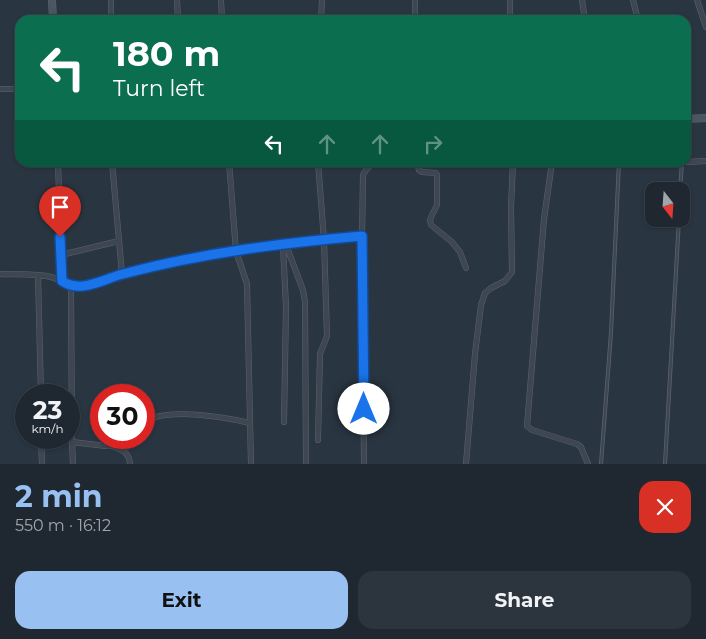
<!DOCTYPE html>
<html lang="en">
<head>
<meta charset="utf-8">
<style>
  :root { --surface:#1f2831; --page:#2c343d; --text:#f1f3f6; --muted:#a1a6ab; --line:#3c444d; --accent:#98c1f2 }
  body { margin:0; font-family:Montserrat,sans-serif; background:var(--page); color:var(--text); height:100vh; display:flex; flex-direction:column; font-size:19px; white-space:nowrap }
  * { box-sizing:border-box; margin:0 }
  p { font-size:16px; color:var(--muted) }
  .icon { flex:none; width:28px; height:28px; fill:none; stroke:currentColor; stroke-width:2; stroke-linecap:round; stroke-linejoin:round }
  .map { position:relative; height:464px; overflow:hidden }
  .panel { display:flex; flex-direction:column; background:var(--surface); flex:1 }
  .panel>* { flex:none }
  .top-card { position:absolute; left:15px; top:15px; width:676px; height:152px; border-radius:15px; box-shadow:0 1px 4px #0004,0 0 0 1px var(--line); background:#0b6e4f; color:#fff; overflow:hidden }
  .needle { width:32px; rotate:163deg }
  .fabs { position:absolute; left:645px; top:182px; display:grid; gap:10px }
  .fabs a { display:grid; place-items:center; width:45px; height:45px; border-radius:10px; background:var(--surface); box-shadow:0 1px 4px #0004,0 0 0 1px var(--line); font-size:25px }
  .speed { position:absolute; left:15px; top:384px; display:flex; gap:10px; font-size:25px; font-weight:700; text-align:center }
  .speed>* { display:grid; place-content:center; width:65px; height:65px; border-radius:50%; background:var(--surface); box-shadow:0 1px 4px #0004,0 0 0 1px var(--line); line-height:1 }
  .speed small { font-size:12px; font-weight:400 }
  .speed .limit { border:8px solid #d22; background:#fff; color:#111 }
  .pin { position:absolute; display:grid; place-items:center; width:42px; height:42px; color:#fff; margin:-51px -21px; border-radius:50% 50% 50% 0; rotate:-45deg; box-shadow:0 0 5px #0007 }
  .pin .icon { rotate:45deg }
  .me { position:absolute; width:55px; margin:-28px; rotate:0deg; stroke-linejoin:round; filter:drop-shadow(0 0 4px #0008) }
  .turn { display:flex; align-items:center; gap:18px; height:105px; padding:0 15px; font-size:22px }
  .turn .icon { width:65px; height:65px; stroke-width:2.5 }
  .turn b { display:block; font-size:35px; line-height:42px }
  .lanes { display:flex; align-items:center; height:48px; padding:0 15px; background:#0003; justify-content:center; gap:25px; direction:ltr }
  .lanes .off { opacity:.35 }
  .round { display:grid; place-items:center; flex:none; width:52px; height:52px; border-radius:15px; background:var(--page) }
  .summary { display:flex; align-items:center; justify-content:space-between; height:85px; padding:0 15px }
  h1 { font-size:30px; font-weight:700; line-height:38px; color:var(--accent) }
  .action { display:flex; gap:10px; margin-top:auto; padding:10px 15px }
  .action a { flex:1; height:58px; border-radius:15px; background:var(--accent); color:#111; font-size:20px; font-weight:700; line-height:58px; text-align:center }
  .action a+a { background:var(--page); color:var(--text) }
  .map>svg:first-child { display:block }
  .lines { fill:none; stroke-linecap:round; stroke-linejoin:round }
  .lane-casing { stroke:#5b646e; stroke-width:4 }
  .street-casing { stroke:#5b646e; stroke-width:6 }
  .secondary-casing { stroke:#5b646e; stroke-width:8 }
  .lane { stroke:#3d4651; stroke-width:2.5 }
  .street { stroke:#3d4651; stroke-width:5 }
  .secondary { stroke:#4b5663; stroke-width:7 }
  .route-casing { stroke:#114b97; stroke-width:12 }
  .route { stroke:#1a73e8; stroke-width:9 }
</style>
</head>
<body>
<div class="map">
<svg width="706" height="464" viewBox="0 0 706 464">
  <rect width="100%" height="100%" fill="#293541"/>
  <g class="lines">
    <defs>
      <path id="lane" d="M680,191L682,162
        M601,464L611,333L619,162
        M665,464L679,219"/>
      <path id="street" d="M111,0V20
        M177,0L178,20
        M221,0L222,20
        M582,0L585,20
        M633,0L638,20
        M697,0L706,27
        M321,20L322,0
        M415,20V0
        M510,20V0
        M0,89H20
        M58,162L62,281
        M112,162L122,274
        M229,162L236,251L247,284L251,464
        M318,162L324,240L327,336L320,354L318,440
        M417,162L419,170L422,172L436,173L437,175V205L432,215L430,220L431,225L452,242L460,252L466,268
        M552,162L544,219L527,426L532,430L577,444L581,447L588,464
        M649,162L658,164L678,162
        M686,162L706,161
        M283,245L286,307L284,422
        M286,245L303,290L305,302L306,464
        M61,255L119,241
        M0,274C17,275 35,273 51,277C62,280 69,287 81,287L139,270L236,251L362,237
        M38,275L41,395
        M71,286L72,442
        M144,422C167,407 224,417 250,423
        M41,438L42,464
        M109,445C120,450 129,450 130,464
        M73,464L72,442L106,446L120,438
        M364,464L362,237L363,175L366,170L374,162
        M466,464L475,354L481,305L485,293L491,288L505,281L512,272L511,207L513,162"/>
      <path id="secondary" d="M52,0L53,20
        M686,119L706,118"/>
    </defs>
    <use href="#lane" class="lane-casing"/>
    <use href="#street" class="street-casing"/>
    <use href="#secondary" class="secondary-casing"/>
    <use href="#lane" class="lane"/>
    <use href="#street" class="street"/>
    <use href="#secondary" class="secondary"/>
  </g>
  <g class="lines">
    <defs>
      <path id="route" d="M60,237L62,281C81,294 103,279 123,274C201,253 282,243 362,236L364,409"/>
    </defs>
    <use href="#route" class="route-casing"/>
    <use href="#route" class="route"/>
  </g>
</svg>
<div class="fabs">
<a><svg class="needle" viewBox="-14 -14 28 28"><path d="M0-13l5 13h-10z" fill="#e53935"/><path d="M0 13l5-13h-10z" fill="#a1a6ab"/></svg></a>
</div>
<div class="speed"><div>23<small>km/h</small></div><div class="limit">30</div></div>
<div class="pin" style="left:60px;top:237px;background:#d93025"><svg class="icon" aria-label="arrive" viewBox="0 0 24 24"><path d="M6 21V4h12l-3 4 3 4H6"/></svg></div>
<svg class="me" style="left:364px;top:409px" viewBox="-20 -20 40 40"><circle r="19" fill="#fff"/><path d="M0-13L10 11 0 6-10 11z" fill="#1a73e8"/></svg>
<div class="top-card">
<div class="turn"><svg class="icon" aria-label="left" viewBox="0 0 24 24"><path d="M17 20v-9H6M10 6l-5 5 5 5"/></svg><div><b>180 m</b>Turn left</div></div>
<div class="lanes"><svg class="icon" aria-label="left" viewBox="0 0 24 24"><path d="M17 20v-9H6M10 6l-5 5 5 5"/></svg><svg class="icon off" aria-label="ahead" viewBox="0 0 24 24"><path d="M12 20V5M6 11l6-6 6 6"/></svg><svg class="icon off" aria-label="ahead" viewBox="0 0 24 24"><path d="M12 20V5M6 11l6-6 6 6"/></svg><svg class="icon off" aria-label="right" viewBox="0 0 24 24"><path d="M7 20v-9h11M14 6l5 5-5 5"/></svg></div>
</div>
</div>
<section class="panel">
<div class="summary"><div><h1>2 min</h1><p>550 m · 16:12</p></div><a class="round" style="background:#d93025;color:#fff"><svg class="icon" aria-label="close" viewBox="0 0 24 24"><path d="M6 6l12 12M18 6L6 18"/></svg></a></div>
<div class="action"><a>Exit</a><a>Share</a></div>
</section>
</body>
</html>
